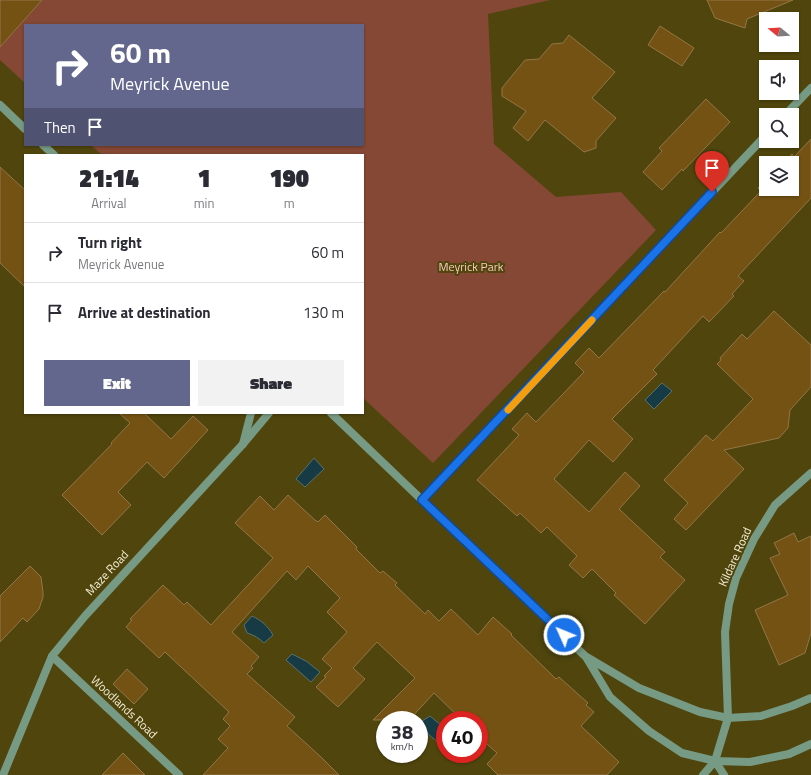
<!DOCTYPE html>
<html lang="en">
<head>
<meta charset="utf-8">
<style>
  :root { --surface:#fff; --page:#f2f2f3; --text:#2b2b33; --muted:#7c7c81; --line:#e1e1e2; --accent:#63678d }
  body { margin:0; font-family:"Titillium Web",sans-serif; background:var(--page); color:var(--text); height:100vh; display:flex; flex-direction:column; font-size:15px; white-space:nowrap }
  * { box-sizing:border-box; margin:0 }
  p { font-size:13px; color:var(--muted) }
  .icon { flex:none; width:22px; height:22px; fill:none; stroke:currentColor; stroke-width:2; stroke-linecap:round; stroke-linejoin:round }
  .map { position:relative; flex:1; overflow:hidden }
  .drawer { position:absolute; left:24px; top:154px; width:340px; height:260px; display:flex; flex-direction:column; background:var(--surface); border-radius:0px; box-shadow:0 1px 3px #0004 }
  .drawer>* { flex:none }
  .hud { position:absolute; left:24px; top:24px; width:340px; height:122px; border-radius:0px; box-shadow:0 1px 3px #0004; background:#63678d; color:#fff; overflow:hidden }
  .needle { width:26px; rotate:288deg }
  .fabs { position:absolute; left:759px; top:12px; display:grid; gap:8px }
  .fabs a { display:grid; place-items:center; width:40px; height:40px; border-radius:0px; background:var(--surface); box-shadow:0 1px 3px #0004; font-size:20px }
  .speed { position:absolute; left:376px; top:711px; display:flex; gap:8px; font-size:20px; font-weight:700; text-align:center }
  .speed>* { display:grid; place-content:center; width:52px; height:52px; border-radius:50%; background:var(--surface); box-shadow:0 1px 3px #0004; line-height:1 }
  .speed small { font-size:10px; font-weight:400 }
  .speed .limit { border:6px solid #d22; background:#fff; color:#111 }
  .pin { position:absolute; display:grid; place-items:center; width:34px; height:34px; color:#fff; margin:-41px -17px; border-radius:50% 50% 50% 0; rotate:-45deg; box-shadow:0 0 4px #0007 }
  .pin .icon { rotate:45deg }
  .me { position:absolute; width:44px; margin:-22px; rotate:314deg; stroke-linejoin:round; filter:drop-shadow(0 0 3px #0008) }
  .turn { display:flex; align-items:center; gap:14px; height:84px; padding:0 20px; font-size:18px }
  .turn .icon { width:52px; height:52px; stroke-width:2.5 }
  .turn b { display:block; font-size:28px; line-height:34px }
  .then { display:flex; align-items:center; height:38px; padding:0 20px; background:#0003; gap:8px; font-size:15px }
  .eta { display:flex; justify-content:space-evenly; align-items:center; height:68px; text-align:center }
  .eta b { font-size:24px; font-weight:800; line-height:28px }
  .button { display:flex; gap:8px; margin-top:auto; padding:8px 20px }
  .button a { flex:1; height:46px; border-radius:0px; background:var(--accent); color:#fff; font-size:16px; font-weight:800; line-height:46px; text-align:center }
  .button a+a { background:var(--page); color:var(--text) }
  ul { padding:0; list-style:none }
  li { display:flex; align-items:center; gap:12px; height:60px; padding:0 20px; border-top:1px solid var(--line) }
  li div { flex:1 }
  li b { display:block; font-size:15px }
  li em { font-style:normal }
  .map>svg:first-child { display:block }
  .green { fill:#844835 }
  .water { fill:#173b44; stroke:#59716f }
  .building { fill:#735213; stroke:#937647 }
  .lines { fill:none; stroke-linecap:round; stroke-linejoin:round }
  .minor { stroke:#779a85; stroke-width:8 }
  .tertiary { stroke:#779a85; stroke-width:8 }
  .route-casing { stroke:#114b97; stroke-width:10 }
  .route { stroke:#1a73e8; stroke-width:7 }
  .slow { stroke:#f59e0b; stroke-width:7 }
  .labels { text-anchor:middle; stroke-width:4; stroke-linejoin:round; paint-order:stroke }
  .park-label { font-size:12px; fill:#f7cabb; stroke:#4f450d }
  .street-label { font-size:12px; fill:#f4efd4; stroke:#4f450d }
</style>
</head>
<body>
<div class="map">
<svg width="811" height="775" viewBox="0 0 811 775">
  <rect width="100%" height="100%" fill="#4f450d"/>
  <path class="green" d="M42,0H550L488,14L494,144L556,197L621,192L656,230L433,463L363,398V155H102L91,145H363V25H25V83L0,60V47Z"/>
  <path class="water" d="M662,383L672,391L654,409L645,400Z
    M314,458L324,469L305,487L296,479Z
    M252,616C262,621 267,625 273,635L264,643C259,638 254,635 247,633L244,625Z
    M292,654L306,661L320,672L311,682L286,660Z
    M430,716L442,726L445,727V739L442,744C431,737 425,734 422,721Z"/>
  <path class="building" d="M0,0H42L0,47Z
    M707,0H793L747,19L745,28L715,18Z
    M660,26L694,48L682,66L648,45Z
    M569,35L615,72L592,98L616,118L596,141V148L584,152L545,120L528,141L513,128L526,111L502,96V88L525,60L539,59L552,44L563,43Z
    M706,99L730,122L683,171L682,169L662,190L643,172L662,151L659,148Z
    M811,139V198L738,276L744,281L732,294L734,296L709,322L703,316L653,370L657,374L612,419L633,439L613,462L589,440L554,479L589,512L625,472L640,486L619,509L665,552L660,557L685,580L645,624L614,595L616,593L592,569L583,578L569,565L577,556L547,527L541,533L520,513L517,516L477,480L519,435L512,429L527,413L536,422L584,372L575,363L589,348L599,358L664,291L665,292L720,232L721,233L761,191L758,188L766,180V189H792V163H783L792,154L794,157Z
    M0,167L25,190V287L0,263Z
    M774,311L811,345V387L790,410L788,428L779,438L724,450L744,469L686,530L674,519L688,503L664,480L706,435L713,441L753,399L717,364L721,360L720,358L742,334L747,339Z
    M119,413H144L171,439L193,416L208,430L164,478L147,462L118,492L131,505L102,535L62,495L112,444L111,443L130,423Z
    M288,495L316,521H317L318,522L325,515L357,547L356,549L380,573L383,571L397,583L395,585L425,614L428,610L439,621L451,609L478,635L493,617L512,634L511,635L556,679L559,677L588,703L586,705L594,712L581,726L619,762L607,775H498L487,764L497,753L479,737V720H462L434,693L409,720H373L415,678L377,642L353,668L365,679L338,707L316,687L326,677L324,676L332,668L322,659L347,632L327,612L340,598L308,566L296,580L287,571L232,632L259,657L251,666L253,668L247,674L295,717L287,726L322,758L339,775H203L228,748L218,739L230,726L223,719L229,712L165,652L159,658L126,627L132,620L130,619L163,585L184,605L187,602L211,625L273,558L235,523L260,496L274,510Z
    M794,533L798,542L811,536V633L805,653L779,665L755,610L788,595L770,558L780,554L774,543Z
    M30,566L41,577L43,592V597L39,609L27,622L23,618L0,642V596Z
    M127,669L148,689L134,704L113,684Z
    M123,753L145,775H102Z"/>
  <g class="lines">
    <path class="minor" d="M785,115L811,88
      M422,500L766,135
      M52,656L179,775
      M715,761L724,775
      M3,775L52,656L85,616L243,444L269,413
      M703,775L715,761L728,718L725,632L729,604L736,578L754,539L775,505L811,473"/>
    <path class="tertiary" d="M0,105L25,129
      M43,145L54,155
      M331,413L585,656L639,688L700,712L728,718L761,716L792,706L811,698
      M243,444L251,413
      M586,657L610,697L649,731L682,753L715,761L750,762L789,754L811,744"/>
  </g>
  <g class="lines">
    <defs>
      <path id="route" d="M564,635L422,500L712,192"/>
    </defs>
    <use href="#route" class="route-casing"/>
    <use href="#route" class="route"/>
    <path class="slow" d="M508,410L592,320"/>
  </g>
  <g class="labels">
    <g class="park-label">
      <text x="471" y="271">Meyrick Park</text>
    </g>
    <g class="street-label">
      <text transform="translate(735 557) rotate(-66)" y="4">Kildare Road</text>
      <text transform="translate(107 573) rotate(-47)" y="4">Maze Road</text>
      <text transform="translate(124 707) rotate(43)" y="4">Woodlands Road</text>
    </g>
  </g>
</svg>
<div class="fabs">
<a><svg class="needle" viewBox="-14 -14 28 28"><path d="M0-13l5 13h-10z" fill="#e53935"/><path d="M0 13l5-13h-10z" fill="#7c7c81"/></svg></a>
<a><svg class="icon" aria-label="sound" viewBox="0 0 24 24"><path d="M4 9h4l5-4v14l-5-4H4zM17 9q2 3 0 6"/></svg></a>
<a><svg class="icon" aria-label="search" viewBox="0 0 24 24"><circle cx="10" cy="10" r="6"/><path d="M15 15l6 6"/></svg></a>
<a><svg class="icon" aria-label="layers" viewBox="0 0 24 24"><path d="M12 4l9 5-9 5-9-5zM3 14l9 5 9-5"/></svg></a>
</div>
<div class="speed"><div>38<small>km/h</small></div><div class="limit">40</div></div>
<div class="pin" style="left:712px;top:192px;background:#d93025"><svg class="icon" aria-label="arrive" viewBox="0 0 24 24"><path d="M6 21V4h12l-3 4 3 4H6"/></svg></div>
<svg class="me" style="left:564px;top:635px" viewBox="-20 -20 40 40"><circle r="17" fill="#1a73e8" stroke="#fff" stroke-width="3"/><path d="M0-11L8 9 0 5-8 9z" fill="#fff"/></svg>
<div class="hud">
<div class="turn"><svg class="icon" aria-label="right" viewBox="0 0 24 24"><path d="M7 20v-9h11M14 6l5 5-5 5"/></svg><div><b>60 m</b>Meyrick Avenue</div></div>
<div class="then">Then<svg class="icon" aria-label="arrive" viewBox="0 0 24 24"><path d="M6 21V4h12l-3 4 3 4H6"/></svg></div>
</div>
<section class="drawer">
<div class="eta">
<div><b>21:14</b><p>Arrival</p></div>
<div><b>1</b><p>min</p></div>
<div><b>190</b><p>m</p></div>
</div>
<ul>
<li><svg class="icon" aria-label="right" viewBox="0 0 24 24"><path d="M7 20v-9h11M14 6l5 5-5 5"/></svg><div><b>Turn right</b><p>Meyrick Avenue</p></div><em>60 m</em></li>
<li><svg class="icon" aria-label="arrive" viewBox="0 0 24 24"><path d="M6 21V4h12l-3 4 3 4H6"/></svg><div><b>Arrive at destination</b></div><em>130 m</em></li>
</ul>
<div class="button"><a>Exit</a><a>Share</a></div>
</section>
</div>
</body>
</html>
